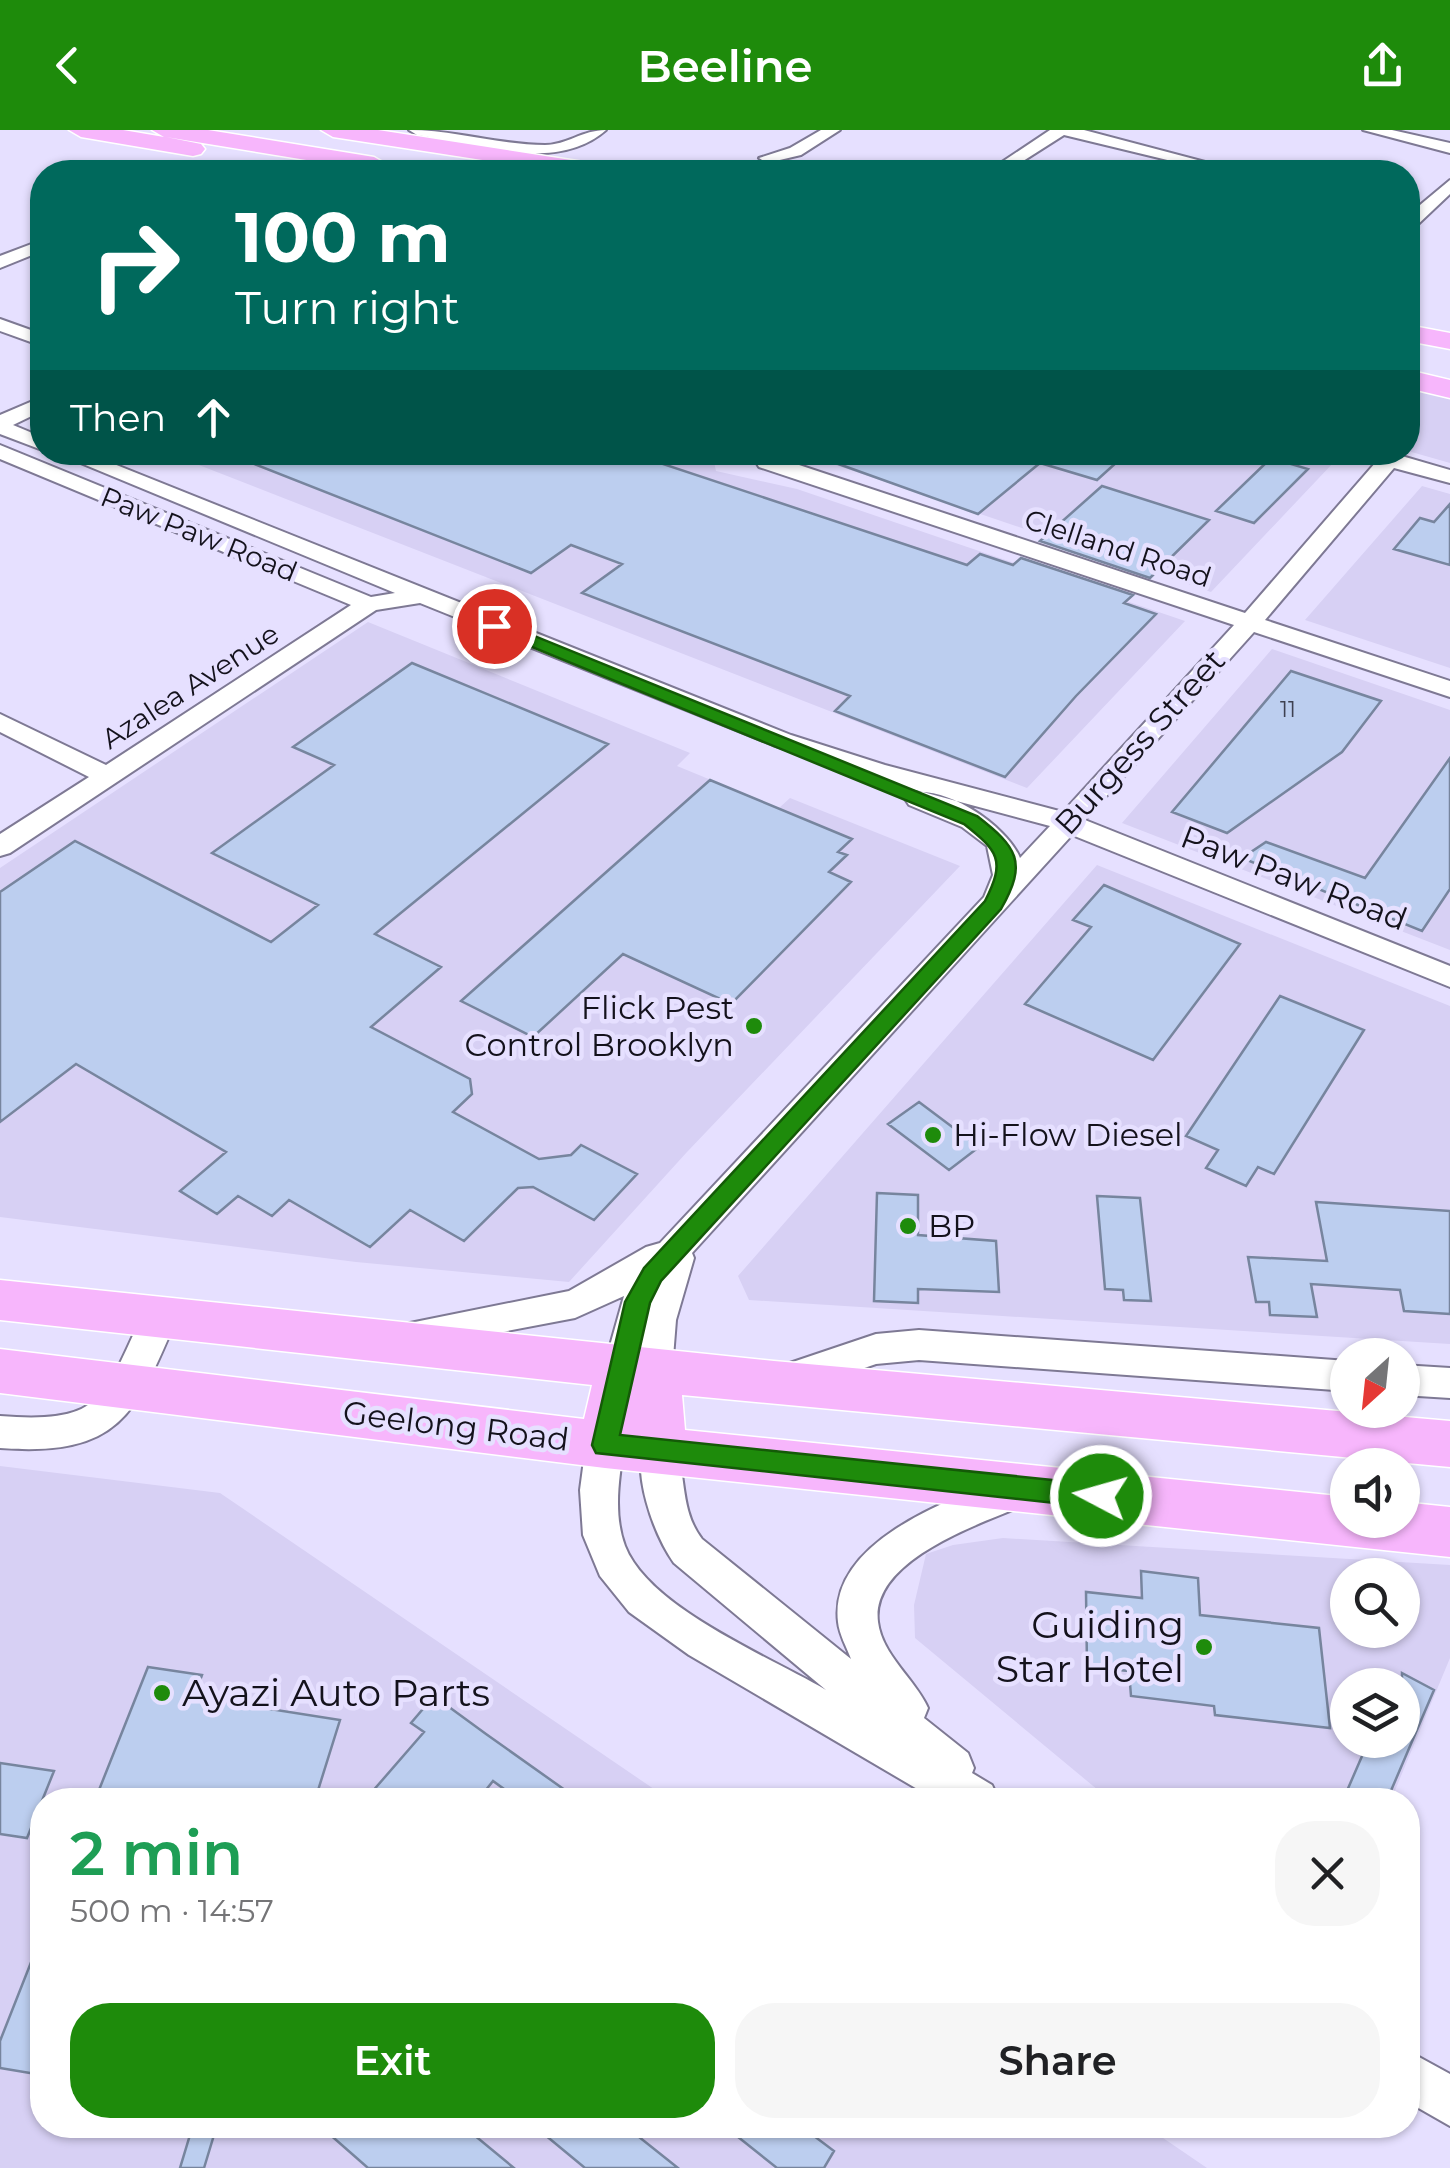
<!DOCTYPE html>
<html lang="en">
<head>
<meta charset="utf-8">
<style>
  :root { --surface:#fff; --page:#f6f6f6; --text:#202124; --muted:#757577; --accent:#1e8b0b }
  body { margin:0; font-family:Montserrat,sans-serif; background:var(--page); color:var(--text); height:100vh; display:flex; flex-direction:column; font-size:38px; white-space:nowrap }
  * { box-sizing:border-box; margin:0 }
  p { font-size:32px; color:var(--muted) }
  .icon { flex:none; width:55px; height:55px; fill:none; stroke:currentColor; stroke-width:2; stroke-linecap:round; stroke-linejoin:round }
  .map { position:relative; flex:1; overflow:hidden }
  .panel { position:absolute; left:30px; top:1658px; width:1390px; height:350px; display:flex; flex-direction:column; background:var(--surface); border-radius:40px; box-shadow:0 2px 8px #0004 }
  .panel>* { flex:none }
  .guide { position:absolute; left:30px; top:30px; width:1390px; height:305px; border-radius:40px; box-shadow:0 2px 8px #0004; background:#00695c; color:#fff; overflow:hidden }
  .needle { width:65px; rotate:207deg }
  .buttons { position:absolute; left:1330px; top:1208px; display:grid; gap:20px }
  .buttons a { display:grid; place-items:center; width:90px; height:90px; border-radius:50%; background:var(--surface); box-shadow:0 2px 8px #0004; font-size:50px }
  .pin { position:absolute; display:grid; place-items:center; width:85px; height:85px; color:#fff; margin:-42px; border:5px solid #fff; border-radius:50%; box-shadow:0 2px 10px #0007 }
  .me { position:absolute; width:110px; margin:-55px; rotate:276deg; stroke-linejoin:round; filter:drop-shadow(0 0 8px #0008) }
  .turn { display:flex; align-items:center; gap:35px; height:210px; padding:0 40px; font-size:45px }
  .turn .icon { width:130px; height:130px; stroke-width:2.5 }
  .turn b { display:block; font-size:70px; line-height:85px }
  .then { display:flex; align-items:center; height:95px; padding:0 40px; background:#0003; gap:20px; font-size:38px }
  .round { display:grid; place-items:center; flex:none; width:105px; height:105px; border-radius:40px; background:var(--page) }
  .overview { display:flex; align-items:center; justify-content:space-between; height:170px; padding:0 40px }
  h1 { font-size:60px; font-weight:600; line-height:75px; color:#1e9e55 }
  .action { display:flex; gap:20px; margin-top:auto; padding:20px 40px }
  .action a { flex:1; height:115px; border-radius:40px; background:var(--accent); color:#fff; font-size:40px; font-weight:600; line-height:115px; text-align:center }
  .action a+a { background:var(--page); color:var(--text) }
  header { display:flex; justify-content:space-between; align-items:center; height:130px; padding:0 40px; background:var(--accent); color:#fff; font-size:45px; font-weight:600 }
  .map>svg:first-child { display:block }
  .built { fill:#d7d0f4; fill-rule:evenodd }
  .building { fill:#bcceef; stroke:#77859e; stroke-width:2.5 }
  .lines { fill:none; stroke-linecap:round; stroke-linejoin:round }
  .minor-casing { stroke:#7e7994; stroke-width:4 }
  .highway-casing { stroke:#fff; stroke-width:3 }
  .minor { fill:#fff; fill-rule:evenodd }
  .highway { fill:#f7b6fc; fill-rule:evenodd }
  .route { fill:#1e8b0b; stroke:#145a07; stroke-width:2.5 }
  .poi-dot { fill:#1e8b0b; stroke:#e6e0ff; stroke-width:4 }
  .labels { text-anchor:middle; stroke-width:9; stroke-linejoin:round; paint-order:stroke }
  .far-number-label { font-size:22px; fill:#3e4151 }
  .far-street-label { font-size:28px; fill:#14121c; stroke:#e6e0ff }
  .street-label { font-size:32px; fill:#14121c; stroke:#e6e0ff }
  .poi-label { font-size:32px; fill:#14121c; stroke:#e6e0ff; text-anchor:start }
  .near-poi-label { font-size:38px; fill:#14121c; stroke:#e6e0ff; text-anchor:end }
</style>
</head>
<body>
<header><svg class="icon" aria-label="back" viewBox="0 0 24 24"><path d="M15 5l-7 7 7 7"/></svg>Beeline<svg class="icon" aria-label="share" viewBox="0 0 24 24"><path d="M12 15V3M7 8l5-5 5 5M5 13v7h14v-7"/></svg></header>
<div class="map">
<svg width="1450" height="2038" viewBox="0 0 1450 2038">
  <rect width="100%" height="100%" fill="#e6e0ff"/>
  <path class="built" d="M1408,251L1450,260V333L1408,321Z
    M1305,322L1335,331L1211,462L800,323Z
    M168,323H728L714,332L716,341L797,359L1185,491L1027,658Z
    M1422,356L1450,364V538L1305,490Z
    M368,492L690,623L677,636L779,678L790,668L960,736L687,1022L569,1152L356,1132L0,1087V738Z
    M1272,519L1450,580V820L1122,693Z
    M1097,735L1450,876V1214L749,1170L738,1146Z
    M0,1336L220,1363L670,1670H42V1995H1144L1207,2038H0Z
    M1003,1408L1450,1435V1528L1391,1670H1110L915,1508L914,1475L926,1424L953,1415ZM1348,1445H1402V1500H1348ZM1348,1555H1402V1610H1348Z"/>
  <path class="building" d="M224,322H627L967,435L980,424L1013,435L1021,428L1133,465L1124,473L1156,484L1076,566L1005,647L835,581L850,566L582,463L622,434L571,415L531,443Z
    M819,322H1128L1097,350L1040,333L978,384L819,327Z
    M1271,328L1308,339L1254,393L1216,381Z
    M1102,356L1209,390L1150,448L1040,411Z
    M1450,374V435L1394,419L1420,388L1434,392Z
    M412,533L608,614L375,804L441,837L371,897L470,949L472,964L453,982L539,1029L571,1025L581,1015L637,1044L594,1090L533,1057L518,1058L464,1111L410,1080L370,1117L289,1070L272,1086L238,1066L217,1084L180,1061L226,1022L76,934L0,992V762L75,711L271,812L318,775L212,723L334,635L293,617Z
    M1291,541L1381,571L1342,622L1227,703L1172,682Z
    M1450,628V759L1422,801L1242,728L1266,712L1365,748Z
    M710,650L852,709L838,722L847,725L829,742L851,752L731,874L623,824L533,907L461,871Z
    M1104,755L1240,814L1153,930L1025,874L1091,797L1073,790Z
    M1280,866L1364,900L1274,1044L1258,1037L1246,1056L1206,1038L1218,1020L1186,1006Z
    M919,972L979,1017L949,1040L888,994Z
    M877,1063L918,1065V1105L996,1111L999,1162L918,1159V1173L874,1171Z
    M1097,1066L1140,1068L1151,1171L1124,1170L1123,1160L1105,1159Z
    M1316,1072L1450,1081V1184L1404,1181L1400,1160L1311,1154L1317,1187L1270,1185L1269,1172H1256L1248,1127L1327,1131Z
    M1141,1441L1198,1448L1200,1485L1319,1498L1330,1598L1215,1585L1214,1576L1131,1566L1129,1541L1087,1537L1086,1462L1142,1468Z
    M148,1537L202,1545L194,1567L340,1590L315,1670H95Z
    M1402,1543L1434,1560L1387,1670H1343L1369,1610H1402Z
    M434,1566L486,1604L579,1670H519L493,1651L478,1670H365L424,1602L411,1593Z
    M0,1633L54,1641L27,1708L0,1704Z
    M41,1807L42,1808V1945L0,1938V1911Z
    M193,1995H217L204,2038H180Z
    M319,1995H462L514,2038H368Z
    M533,1995H624L678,2038H585Z
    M723,1995H821L814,2006L834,2021L824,2038H777Z"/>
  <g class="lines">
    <defs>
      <path id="minor" d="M409,0C455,0 500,15 545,15C567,15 582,0 606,0C556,44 476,14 417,5Z
        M821,0H840L801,25L767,33L759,28L790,18Z
        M1050,0H1084L1243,42H1217L1064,5L1006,42H987Z
        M1363,0H1392L1450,13V23Z
        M1450,50V64L1414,98L1408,99V85Z
        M42,110V121L0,138V126Z
        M0,189L42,204V216L0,201Z
        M42,267V281L13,295L42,307V320L0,304V285Z
        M0,315L371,467L395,463L54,322H84L791,605L885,635L1063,682L1234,495L759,337L756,332L759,327H775L1245,483L1376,332L1353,322H1388L1450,340V353L1394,338L1265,490L1450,551V567L1254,502L1085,690L1450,836V857L1072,705L692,1123L694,1128L676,1190L672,1240L667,1251L654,1255L641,1251L637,1243L622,1252L609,1248L604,1237L624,1166L575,1188L413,1219L400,1215L395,1205L400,1195L569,1161L646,1117L660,1113L984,767L993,745L987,716L962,697L909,675L905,669L909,663C945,654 1006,695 1020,728L1050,696L867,647L773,615L420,473L376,480L10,723L0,726V704L89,647L0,602V584L106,635L351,475L0,329Z
        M160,1171L172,1175L178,1185C136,1285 119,1327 0,1318V1286C112,1295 103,1261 148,1175Z
        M919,1200L1348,1231V1261L919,1230L876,1234L788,1264L775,1260L770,1249L775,1238L876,1204Z
        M1402,1235L1450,1238V1268L1402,1265Z
        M605,1299L618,1304L624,1315C619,1348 613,1384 625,1416C649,1478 770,1527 826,1560L674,1433C654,1405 630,1340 646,1308L659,1303L672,1308C688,1340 678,1378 702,1409L851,1529C847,1518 839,1504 838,1492C828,1409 958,1366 1019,1343L1032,1348L1038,1360L1032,1372C986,1392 870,1428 878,1492C882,1525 915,1549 928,1578L924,1588L968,1623L974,1638L972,1643L992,1655L999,1670H936L689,1525L629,1482L600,1446L583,1405L580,1360L586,1315L592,1304Z
        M1408,1921L1450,1944V1996L1408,1972Z"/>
      <path id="highway" d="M69,0H123L164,7L152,0H208L374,27L386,34L374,41L166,7L201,14L205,19L201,24L193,26L81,7Z
        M321,0H378L603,35L615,42H560L333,7Z
        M1408,195L1450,203V219L1408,211Z
        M1408,240L1450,250V268L1408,258Z
        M0,1150L774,1231L1450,1291V1337L682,1265L685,1300L1348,1367V1390H1402V1372L1450,1377V1427L605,1338L0,1263V1219L584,1289L592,1255L0,1190Z"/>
    </defs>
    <use href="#minor" class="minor-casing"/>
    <use href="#highway" class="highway-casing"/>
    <use href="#minor" class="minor"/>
    <use href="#highway" class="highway"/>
  </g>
  <path class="route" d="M488,492H500L977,686C1017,717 1028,732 1001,779L661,1151L650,1173L620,1305L1101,1355L1110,1358L1114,1366L1110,1374L1101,1378L596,1323L592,1315L625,1172L644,1138L985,771C1006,730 998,721 964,694L488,499Z"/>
  <g class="poi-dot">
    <circle cx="754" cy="896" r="10"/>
    <circle cx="933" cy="1005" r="10"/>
    <circle cx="908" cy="1096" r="10"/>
    <circle cx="1204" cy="1517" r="10"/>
    <circle cx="162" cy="1563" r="10"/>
  </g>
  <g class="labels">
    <g class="far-number-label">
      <text x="1288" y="587">11</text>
    </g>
    <g class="far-street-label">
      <text transform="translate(199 404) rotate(22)" y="10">Paw Paw Road</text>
      <text transform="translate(1118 418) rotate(18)" y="10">Clelland Road</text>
      <text transform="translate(190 556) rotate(-33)" y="10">Azalea Avenue</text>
    </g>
    <g class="street-label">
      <text transform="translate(1140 612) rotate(-48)" y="11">Burgess Street</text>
      <text transform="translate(1294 748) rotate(21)" y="11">Paw Paw Road</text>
      <text transform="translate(456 1296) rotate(7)" y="11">Geelong Road</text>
    </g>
    <g class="poi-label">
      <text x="734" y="889" text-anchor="end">Flick Pest<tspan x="734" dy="37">Control Brooklyn</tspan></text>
      <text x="953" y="1016">Hi-Flow Diesel</text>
      <text x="928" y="1107">BP</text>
    </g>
    <g class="near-poi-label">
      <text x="1184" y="1508">Guiding<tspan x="1184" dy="44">Star Hotel</tspan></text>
      <text x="182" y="1576" text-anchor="start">Ayazi Auto Parts</text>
    </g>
  </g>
</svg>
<div class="buttons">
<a><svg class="needle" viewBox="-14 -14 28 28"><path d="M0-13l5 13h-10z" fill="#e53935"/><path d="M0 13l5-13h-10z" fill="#757577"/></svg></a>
<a><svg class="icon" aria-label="sound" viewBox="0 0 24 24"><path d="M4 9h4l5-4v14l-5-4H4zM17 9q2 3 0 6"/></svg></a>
<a><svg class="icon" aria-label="search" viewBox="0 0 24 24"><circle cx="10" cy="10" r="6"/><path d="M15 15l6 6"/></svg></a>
<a><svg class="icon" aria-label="layers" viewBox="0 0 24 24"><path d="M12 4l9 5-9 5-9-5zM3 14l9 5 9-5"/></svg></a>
</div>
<div class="pin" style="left:494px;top:496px;background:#d93025"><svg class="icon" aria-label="arrive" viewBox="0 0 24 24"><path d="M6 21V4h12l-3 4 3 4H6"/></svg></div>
<svg class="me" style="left:1101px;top:1366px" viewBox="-20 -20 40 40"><circle r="17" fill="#1e8b0b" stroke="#fff" stroke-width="3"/><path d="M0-11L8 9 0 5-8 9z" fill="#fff"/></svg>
<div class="guide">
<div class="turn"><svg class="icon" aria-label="right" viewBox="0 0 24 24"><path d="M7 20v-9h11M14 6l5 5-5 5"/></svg><div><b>100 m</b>Turn right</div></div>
<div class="then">Then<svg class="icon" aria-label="ahead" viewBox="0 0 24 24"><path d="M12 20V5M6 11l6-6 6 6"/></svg></div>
</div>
<section class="panel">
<div class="overview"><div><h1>2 min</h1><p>500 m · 14:57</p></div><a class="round"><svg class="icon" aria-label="close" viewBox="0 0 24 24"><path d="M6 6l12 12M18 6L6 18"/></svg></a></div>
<div class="action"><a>Exit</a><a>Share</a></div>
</section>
</div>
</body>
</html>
